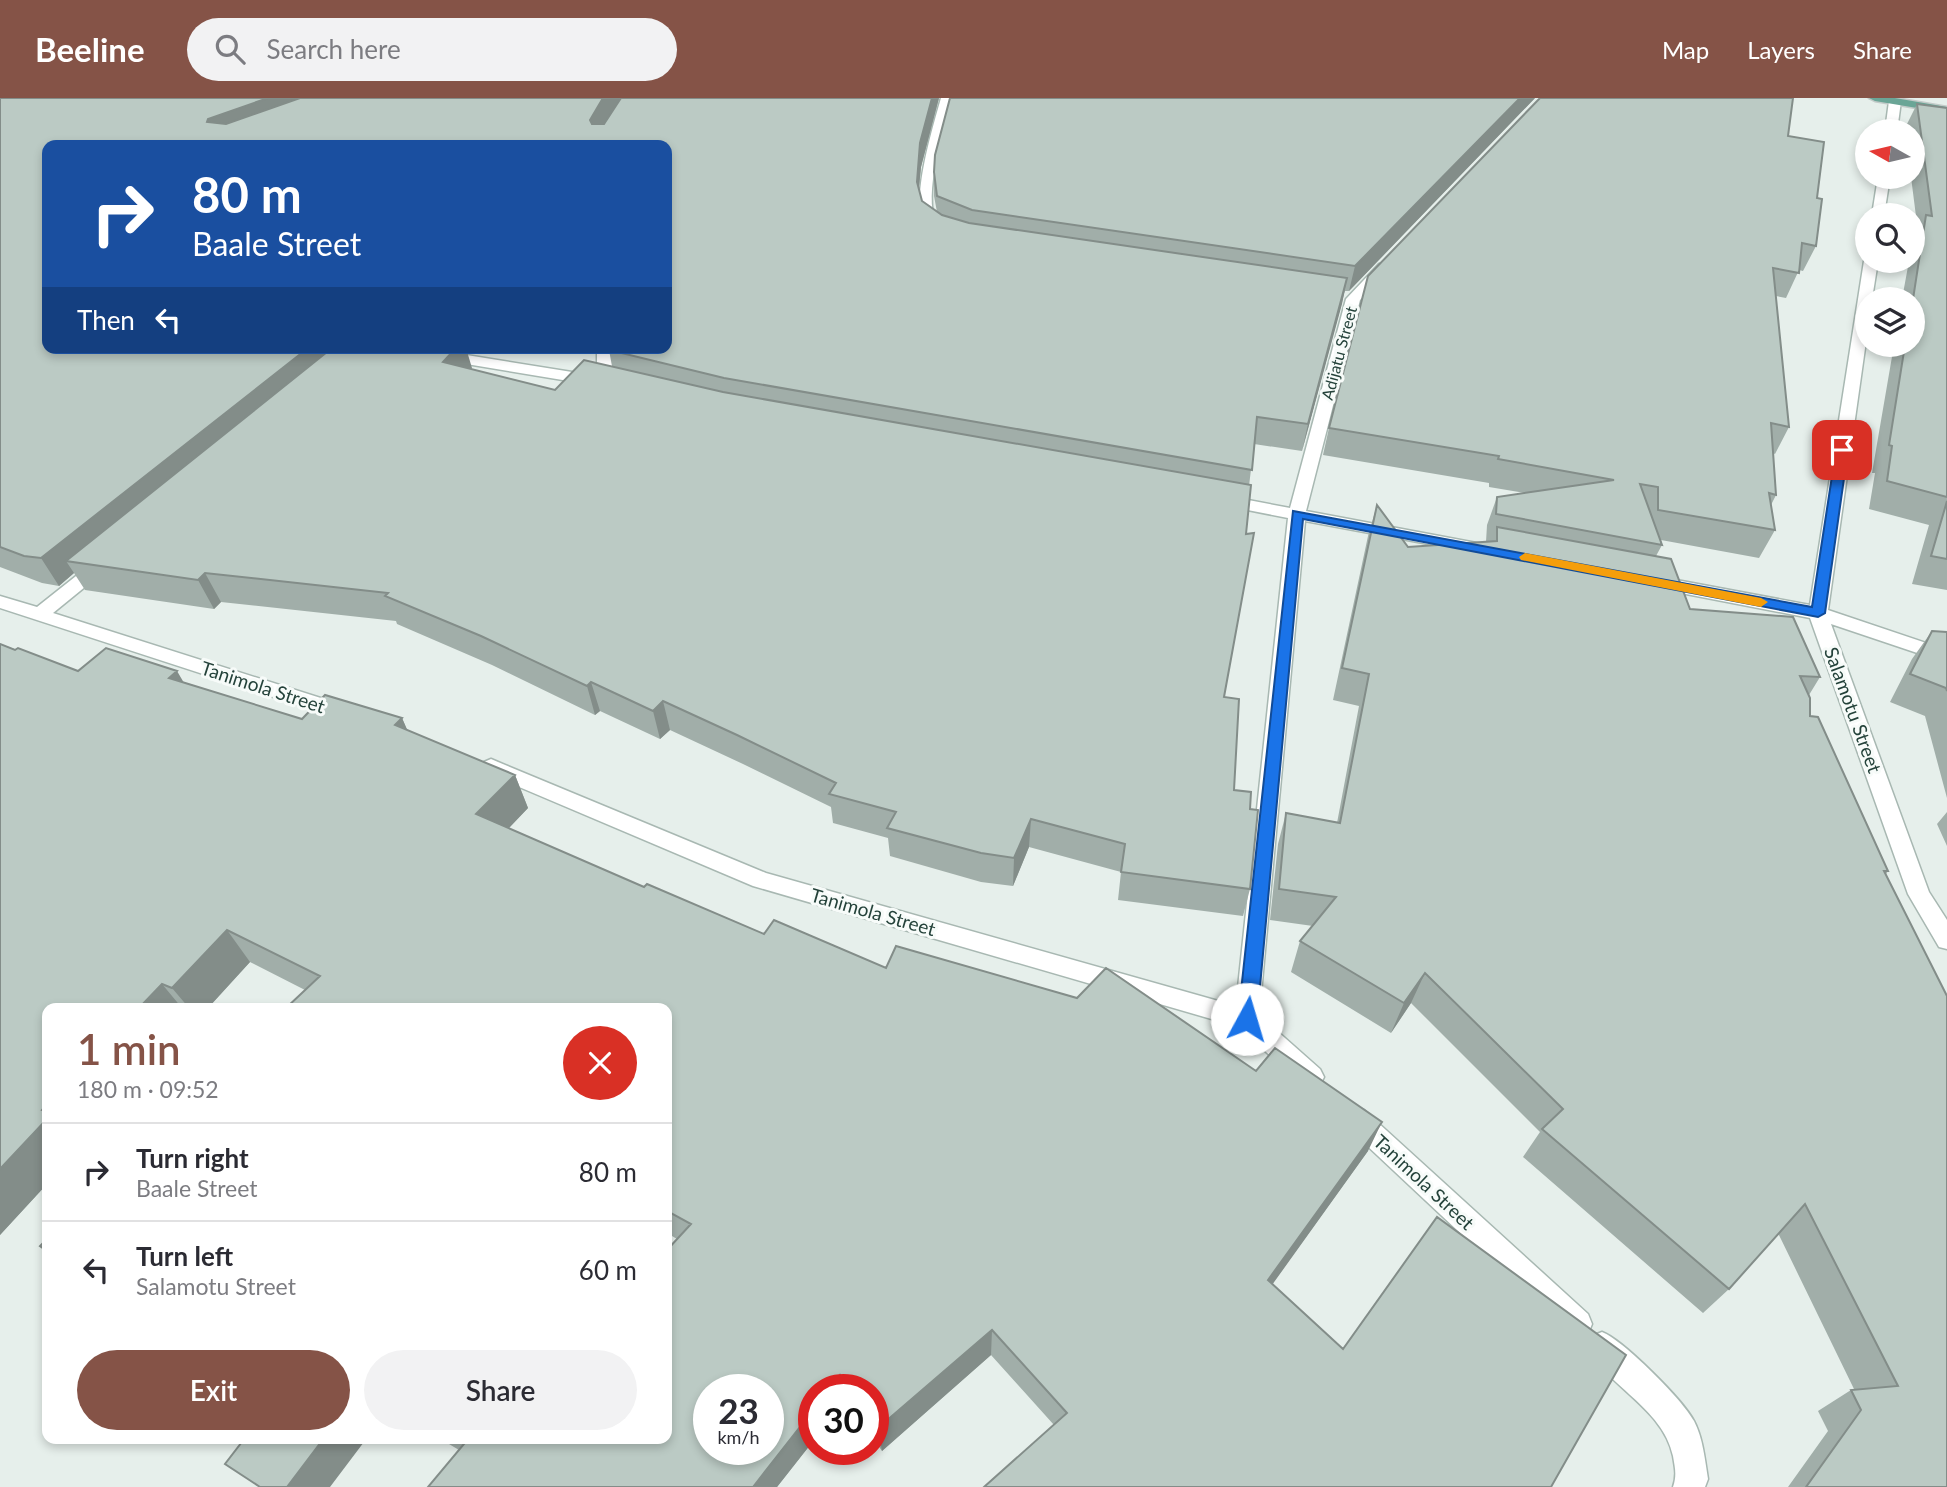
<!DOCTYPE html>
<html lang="en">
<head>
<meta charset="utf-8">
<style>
  :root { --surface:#fff; --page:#f2f2f3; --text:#2b2b33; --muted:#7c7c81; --line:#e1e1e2; --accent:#855347 }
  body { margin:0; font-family:Lato,sans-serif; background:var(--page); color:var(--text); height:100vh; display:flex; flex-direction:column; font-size:26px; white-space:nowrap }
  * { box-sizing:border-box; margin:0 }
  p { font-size:23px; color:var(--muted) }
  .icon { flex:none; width:38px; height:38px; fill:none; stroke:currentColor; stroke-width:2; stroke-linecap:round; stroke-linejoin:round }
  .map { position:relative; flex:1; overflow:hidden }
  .panel { position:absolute; left:42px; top:905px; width:630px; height:441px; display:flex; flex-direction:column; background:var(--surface); border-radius:14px; box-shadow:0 4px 10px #0003 }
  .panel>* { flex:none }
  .hud { position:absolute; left:42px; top:42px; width:630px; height:214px; border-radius:14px; box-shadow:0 4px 10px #0003; background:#1a4fa0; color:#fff; overflow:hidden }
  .needle { width:46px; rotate:278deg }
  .buttons { position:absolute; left:1855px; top:21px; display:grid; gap:14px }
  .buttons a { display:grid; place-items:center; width:70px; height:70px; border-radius:50%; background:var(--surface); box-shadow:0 4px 10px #0003; font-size:35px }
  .speed { position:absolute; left:693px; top:1276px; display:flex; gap:14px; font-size:35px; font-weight:700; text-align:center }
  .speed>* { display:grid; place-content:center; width:91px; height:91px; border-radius:50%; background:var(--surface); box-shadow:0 4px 10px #0003; line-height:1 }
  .speed small { font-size:18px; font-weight:400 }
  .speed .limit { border:10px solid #d22; background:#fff; color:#111 }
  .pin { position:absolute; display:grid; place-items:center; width:60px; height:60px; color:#fff; margin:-30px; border-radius:14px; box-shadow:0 4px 10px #0006 }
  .me { position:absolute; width:77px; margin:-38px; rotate:6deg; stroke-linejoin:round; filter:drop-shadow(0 0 5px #0008) }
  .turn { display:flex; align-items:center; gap:24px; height:147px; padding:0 35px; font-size:32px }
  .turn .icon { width:91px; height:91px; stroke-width:2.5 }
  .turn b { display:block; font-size:49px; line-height:60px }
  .then { display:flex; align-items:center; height:66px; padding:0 35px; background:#0003; gap:14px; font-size:26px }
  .round { display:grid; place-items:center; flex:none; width:74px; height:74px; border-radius:37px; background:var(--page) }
  .head { display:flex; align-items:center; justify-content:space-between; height:119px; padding:0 35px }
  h1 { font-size:42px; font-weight:600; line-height:52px; color:var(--accent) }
  .cta { display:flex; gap:14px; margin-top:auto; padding:14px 35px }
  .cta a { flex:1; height:80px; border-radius:42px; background:var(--accent); color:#fff; font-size:28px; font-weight:600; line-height:80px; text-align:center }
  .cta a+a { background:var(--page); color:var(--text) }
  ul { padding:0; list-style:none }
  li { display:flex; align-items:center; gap:21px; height:98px; padding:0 35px; border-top:2px solid var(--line) }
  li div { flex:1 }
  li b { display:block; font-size:26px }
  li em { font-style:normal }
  header { display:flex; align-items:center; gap:42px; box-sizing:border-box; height:98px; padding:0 35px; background:var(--accent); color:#fff }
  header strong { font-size:33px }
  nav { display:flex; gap:38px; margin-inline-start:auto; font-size:24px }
  .search { width:490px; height:63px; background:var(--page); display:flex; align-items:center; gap:18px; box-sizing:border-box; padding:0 24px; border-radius:38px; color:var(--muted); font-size:26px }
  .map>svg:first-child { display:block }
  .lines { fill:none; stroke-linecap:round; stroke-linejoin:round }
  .service-casing { stroke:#a8b8b2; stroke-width:3 }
  .minor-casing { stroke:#a8b8b2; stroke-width:3 }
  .primary-casing { stroke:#c2cac8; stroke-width:3 }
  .service { fill:#fff; fill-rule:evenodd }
  .minor { fill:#fff; fill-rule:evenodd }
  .primary { fill:#6aa596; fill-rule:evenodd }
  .wall { fill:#a1aea9; fill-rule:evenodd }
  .shaded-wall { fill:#838d89 }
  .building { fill:#bbcac4; stroke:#838d89; stroke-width:2; fill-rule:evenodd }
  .route { fill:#1a73e8; stroke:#114b97; stroke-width:2 }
  .slow { fill:#f59e0b }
  .labels { text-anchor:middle; stroke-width:6; stroke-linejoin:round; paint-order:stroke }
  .far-street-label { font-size:16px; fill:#24423a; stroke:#f7fbf9 }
  .street-label { font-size:19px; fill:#24423a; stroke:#f7fbf9 }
</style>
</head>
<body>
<header>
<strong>Beeline</strong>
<div class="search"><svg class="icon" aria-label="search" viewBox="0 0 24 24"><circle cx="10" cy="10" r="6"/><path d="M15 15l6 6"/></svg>Search here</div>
<nav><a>Map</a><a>Layers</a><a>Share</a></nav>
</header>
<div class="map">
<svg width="1947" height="1389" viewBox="0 0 1947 1389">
  <rect width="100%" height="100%" fill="#e6efeb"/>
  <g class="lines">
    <defs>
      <path id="service" d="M941,0H953C943,33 923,95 936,126L930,130C904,120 935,22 941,0Z"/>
      <path id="minor" d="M1894,0L1901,3L1897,33H1885L1889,3Z
        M1878,79H1890L1884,117H1872Z
        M1867,160V163H1878L1872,201H1867V236L1828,512L1947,552V565L1831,526L1929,794L1947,822V851L1939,849L1908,796L1810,520L1655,490L1646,484L1655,478L1810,507L1864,163Z
        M1384,165L1391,169L1360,202L1306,413L1482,446L1491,451L1482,456L1305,423L1259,917L1320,971L1324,979L1320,987L1311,990L1302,987L1239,929L753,788L484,674L481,669L484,664L491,661L498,664L766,775L1236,908L1288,420L1222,407L1214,402L1222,397L1290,410L1346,201L1379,166Z
        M387,250H423L597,278V250H611L613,284L605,289L394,254Z
        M101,461L110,467L107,471L53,515L349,609L352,614L349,619H335L0,510V498L37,509L95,463Z
        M1355,1008L1364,1012L1588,1216L1592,1226L1588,1236L1578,1240L1568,1236L1346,1028L1342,1020L1346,1012Z
        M1602,1234C1623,1242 1683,1302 1694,1323C1703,1340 1705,1363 1708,1381L1705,1389H1673C1677,1377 1675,1370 1673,1358C1663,1309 1604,1287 1588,1248L1592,1238Z"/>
      <path id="primary" d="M1869,0H1895L1947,9V15L1875,3Z"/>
    </defs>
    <use href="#service" class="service-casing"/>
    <use href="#minor" class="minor-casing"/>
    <use href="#primary" class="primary-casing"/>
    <use href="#service" class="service"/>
    <use href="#minor" class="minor"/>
    <use href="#primary" class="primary"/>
  </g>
  <path class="wall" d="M0,0H939L921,69L919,92L922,103L937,114L934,98V74L950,0H1535L1349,193H1345L1302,353L1254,346L1224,599L1234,692L1250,711V791L1243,818L1118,802L1121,774L1029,749L1013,788L981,784L890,758L888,740L833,725L831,709L743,666L670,632L660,641L600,613L595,617L492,567L397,526L396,523L221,504L214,511L85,492L74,475L59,488L42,485L0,469ZM667,47V250L609,252L612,268L555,292L470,271L472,270L47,250Z
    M1917,6L1947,10V492L1912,486L1929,427L1869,411L1875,375H1872L1894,247H1913V201H1902L1909,163H1913V143L1918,134L1911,79H1913V33H1906L1905,30Z
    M1788,38L1817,100L1816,148L1803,173L1799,172L1786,200L1776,198L1789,329L1775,356L1773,355L1776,397L1771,407L1775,432L1759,460L1661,442L1662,447L1656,458L1690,511L1820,579L1809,597L1810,618L1888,773L1886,776L1947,1389H1788L1828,1333L1818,1313L1851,1292L1854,1291L1778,1135L1729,1191L1703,1215L1523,1059L1540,1034L1411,905L1391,935L1291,874L1300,843L1313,828L1270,822L1278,746L1286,715L1337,725L1359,608L1333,602L1368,438L1377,407L1408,449L1486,444L1487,427L1497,399L1525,395L1489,389V385L1323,357L1329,330Z
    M1932,533L1947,534V700L1925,618L1890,604L1912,561Z
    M0,546L78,573L183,584L302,621L402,620L407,632L515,677L528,710L508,731L644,789L764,836L886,870L1368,1053L1272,1186L1343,1251L1626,1257L1054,1327L991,1257L882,1353L873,1340V1292H814V1342L777,1389H428L459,1352L439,1340H667L677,1141L667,1135V910L305,892L250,864L208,910H47V1086L0,1137Z
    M1947,714V748L1937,726Z"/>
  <path class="shaded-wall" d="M268,0H339L218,45L207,24L208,21Z
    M603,0H621L595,46L590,22Z
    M932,0H939L921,69L917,108V84L920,45Z
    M1520,0H1535L1349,193L1355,168Z
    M1347,180L1342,206L1302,353L1308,326Z
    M308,250H348L66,463L74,475L59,488L41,460Z
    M456,250H466L472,270L452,292L443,264Z
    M205,475L221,504L214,511L198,482Z
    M177,573L197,607L169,580Z
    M591,584L600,613L595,617L587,588Z
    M663,603L670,632L660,641L653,613Z
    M402,620L417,654L395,627Z
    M515,677L528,710L490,750L476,716Z
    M1031,721L1029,749L1013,788L1014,760Z
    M227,832L250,864L208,910H189L172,890Z
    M1425,875L1411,905L1391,935L1404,905Z
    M162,886L182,910H139Z
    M47,1021V1086L0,1137V1071Z
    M1382,1024L1368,1053L1257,1208L1268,1182Z
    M992,1232L991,1257L882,1353L878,1330Z
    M840,1277L843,1292H829Z
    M814,1311V1342L777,1389H753Z
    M324,1340H367L330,1389H287Z"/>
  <path class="building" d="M0,0H268L208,21L207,24L226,26L300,0H603L590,22L592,26H604L621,0H932L920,45L917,84L922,103L942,117L969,125L1347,180L1308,326L1257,319L1252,372L724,280L609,252V250H667V47H47V250H308L41,460L24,458L0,449Z
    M950,0H1520L1355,168L972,112L937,98L934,74L935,57Z
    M1540,0H1793L1788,38L1824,44L1817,100L1822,101L1816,148L1802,145L1799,175L1773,170L1789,329L1771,325L1776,397L1769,395L1775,432L1658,412V389L1640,386L1662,447L1496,416L1497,399L1614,382L1498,361L1499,358L1329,330L1368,178Z
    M1917,6L1947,10V399L1887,383L1892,348L1889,347L1905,247H1913V201L1926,117L1932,118Z
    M332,250H456L443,264L555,292L584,262L723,294L1251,387L1246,436L1254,435L1224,599L1239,601L1234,692L1251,694L1250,711L1258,712L1250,791L1121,774L1125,746L1031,721L1014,760L981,755L887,730L896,714L829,696L836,685L737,637L663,603L653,613L591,584L587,588L481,538L385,498L388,495L205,475L198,482L66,463Z
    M1947,403V461L1931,458Z
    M1377,407L1408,449L1497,443V429L1671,461L1690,511L1793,519L1820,579L1800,578L1810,600V618L1818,619L1888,773H1884L1947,898V1389H1806L1861,1312L1851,1292L1898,1288L1805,1106L1729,1191L1542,1031L1563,1011L1425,875L1404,905L1300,843L1336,799L1279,791L1286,715L1340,725L1369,576L1342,570Z
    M1932,533L1947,534V593L1946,590L1910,576Z
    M0,546L15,552L18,550L78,573L106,550L177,573L169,580L302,621L325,597L402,620L395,627L515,677L476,716L644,789L647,786L764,836L774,822L886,870L896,848L1077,900L1106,870L1256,973L1275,950L1382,1024L1268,1182L1343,1251L1437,1119L1626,1257L1551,1389H984L1067,1315L992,1232L878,1330L873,1323V1292H850L840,1277L829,1292H814V1311L753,1389H428L464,1346L455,1340H667V1152L691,1126L667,1113V910H286L320,878L227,832L172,890L162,886L139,910H47V1006L42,1012L47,1014V1021L0,1071ZM709,1292H768V1351H709Z
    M47,1141V1153L40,1148Z
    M245,1340H324L287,1389H260L225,1366Z"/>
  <path class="route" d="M1842,349L1848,352L1825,515L1818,519L1303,421L1257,921L1254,926L1247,929L1241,926L1238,921L1293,413L1812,509L1836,352Z"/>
  <path class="slow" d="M1525,455L1761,500L1768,504L1761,509L1521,462L1519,459Z"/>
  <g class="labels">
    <g class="far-street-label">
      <text transform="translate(1339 255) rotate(-75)" y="6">Adijatu Street</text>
    </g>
    <g class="street-label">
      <text transform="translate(263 589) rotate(18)" y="7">Tanimola Street</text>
      <text transform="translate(1853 612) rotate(70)" y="7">Salamotu Street</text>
      <text transform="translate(873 814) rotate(16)" y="7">Tanimola Street</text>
      <text transform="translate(1424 1084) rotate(43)" y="7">Tanimola Street</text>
    </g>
  </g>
</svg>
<div class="buttons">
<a><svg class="needle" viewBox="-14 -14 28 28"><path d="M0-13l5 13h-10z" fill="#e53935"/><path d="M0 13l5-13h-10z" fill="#7c7c81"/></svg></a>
<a><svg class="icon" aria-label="search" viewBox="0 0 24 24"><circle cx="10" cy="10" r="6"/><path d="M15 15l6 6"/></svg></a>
<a><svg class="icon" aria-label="layers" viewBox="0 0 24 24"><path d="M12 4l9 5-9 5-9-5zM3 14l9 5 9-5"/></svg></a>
</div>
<div class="speed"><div>23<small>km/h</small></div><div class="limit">30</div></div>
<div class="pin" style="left:1842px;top:352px;background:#d93025"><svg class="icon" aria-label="arrive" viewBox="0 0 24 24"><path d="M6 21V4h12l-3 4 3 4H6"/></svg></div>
<svg class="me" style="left:1247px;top:921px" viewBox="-20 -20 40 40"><circle r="19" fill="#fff"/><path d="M0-13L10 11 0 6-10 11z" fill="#1a73e8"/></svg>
<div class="hud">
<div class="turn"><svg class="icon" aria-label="right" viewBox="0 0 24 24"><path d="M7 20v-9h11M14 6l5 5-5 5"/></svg><div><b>80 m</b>Baale Street</div></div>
<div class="then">Then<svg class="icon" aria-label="left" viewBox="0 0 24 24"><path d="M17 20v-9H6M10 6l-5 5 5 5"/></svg></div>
</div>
<section class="panel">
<div class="head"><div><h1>1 min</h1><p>180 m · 09:52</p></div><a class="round" style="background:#d93025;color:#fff"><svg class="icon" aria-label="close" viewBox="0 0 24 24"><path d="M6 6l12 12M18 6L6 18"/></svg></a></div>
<ul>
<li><svg class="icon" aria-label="right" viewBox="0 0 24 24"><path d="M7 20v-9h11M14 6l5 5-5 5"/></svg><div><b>Turn right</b><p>Baale Street</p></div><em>80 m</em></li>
<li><svg class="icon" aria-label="left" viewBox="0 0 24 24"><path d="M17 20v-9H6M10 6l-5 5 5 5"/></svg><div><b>Turn left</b><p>Salamotu Street</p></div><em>60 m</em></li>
</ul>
<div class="cta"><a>Exit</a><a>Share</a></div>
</section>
</div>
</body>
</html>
